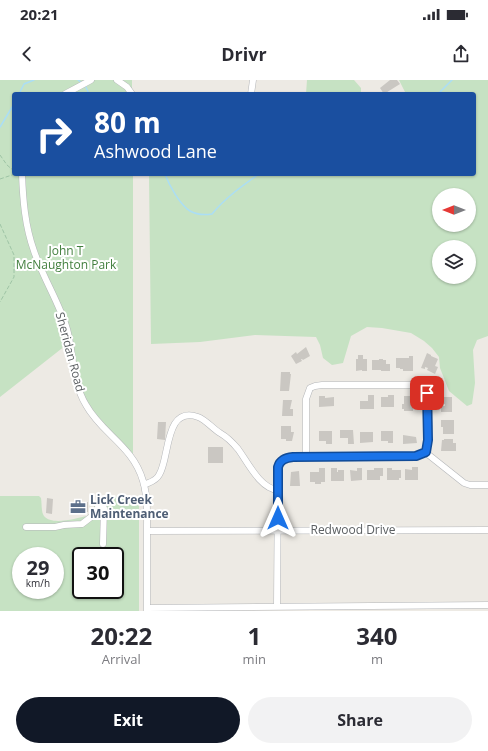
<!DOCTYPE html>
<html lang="en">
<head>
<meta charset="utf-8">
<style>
  :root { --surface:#fff; --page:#f2f2f3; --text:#2b2b33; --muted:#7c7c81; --accent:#111827 }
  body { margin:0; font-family:"Open Sans",sans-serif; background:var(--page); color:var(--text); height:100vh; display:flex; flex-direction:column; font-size:15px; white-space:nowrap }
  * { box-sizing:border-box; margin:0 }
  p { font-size:13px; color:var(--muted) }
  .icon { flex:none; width:22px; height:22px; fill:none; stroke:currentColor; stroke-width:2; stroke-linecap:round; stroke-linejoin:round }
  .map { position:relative; height:531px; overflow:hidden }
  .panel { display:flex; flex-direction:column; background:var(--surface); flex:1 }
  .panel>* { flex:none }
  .top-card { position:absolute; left:12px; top:12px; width:464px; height:84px; border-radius:4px; box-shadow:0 1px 3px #0004; background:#1a4fa0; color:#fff; overflow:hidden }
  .needle { width:26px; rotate:270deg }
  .buttons { position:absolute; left:432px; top:108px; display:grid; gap:8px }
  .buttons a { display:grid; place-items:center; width:44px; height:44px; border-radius:50%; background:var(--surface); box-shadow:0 1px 3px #0004; font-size:20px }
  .speed { position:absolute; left:12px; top:467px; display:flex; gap:8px; font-size:20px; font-weight:700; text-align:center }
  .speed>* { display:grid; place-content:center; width:52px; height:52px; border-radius:50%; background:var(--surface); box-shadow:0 1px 3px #0004; line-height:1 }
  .speed small { font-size:10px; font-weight:400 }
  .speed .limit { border:2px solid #111; border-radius:6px; background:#fff; color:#111 }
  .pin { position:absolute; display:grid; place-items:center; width:34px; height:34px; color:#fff; margin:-17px; border-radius:8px; box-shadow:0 2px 6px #0006 }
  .me { position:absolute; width:44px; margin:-22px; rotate:0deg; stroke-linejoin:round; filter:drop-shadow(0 0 3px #0008) }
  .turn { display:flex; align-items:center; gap:14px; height:84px; padding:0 16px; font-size:18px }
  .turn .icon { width:52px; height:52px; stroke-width:2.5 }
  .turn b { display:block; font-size:28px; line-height:34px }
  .eta { display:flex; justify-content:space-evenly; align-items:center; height:68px; text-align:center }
  .eta b { font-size:24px; font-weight:700; line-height:28px }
  .action { display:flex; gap:8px; margin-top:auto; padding:8px 16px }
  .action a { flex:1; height:46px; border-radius:24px; background:var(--accent); color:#fff; font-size:16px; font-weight:700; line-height:46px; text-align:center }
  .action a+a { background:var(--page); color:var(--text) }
  .status { display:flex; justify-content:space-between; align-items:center; height:28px; padding:0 20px; background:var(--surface); direction:ltr }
  .status svg { height:11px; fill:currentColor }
  header { display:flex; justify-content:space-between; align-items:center; height:52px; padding:0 16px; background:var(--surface); font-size:18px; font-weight:700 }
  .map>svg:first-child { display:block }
  .green { fill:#c6e2c3; fill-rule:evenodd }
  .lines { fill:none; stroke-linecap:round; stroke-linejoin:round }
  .stream { stroke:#abdef5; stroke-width:1.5 }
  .building { fill:#cac7c2 }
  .minor-casing { stroke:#b4b6b9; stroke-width:7 }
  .path { stroke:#9ec4a5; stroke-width:1; stroke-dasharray:4 2; stroke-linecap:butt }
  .minor { stroke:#fff; stroke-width:6 }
  .route-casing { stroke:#114b97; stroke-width:10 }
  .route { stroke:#1a73e8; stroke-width:7 }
  .labels { text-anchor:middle; stroke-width:4; stroke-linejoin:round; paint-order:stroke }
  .park-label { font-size:12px; fill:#427f3e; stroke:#fff }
  .street-label { font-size:12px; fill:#5c6063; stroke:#fff }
  .service-label { font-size:12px; font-weight:bold; fill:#4e5e75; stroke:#fff; text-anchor:start }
</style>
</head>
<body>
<div class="status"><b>20:21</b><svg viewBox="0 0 49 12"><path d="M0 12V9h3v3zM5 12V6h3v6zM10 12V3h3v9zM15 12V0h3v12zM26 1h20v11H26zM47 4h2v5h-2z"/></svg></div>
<header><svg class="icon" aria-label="back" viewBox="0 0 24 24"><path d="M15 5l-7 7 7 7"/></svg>Drivr<svg class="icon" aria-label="share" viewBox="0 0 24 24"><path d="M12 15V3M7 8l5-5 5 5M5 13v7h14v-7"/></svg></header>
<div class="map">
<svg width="488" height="531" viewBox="0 0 488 531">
  <rect width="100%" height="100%" fill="#edeae4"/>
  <path class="green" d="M0,0H132V14H14V94H133V379L86,326L70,262L0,317Z
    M307,0H354L361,8V14H306Z
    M399,0H488V256L477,260L473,270L475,303L472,324L467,326L449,311L440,288L439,277L432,268L424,261L411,253L382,248L367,247L351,256L343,283L332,285L323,278L320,265L316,257L255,255L200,262L151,264L149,94H474V14H406ZM439,115H469V145H439ZM439,167H469V197H439Z
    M0,416H39L41,418C42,424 41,432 44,436C52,446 77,438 87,436L92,432L97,418L99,417L139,416V531H0ZM21,476H55V510H21ZM81,476H115V510H81Z"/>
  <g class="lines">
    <path class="stream" d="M78,0L82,3
      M85,5L89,14
      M19,14L24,4L34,0
      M438,14L452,0
      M0,47L14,24
      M165,94C169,105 180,125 190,131C197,135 205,135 212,134C225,118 242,106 259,94"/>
  </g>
  <path class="building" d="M390,0H397L400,4L384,14L380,8Z
    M306,267L310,276L303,280L302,279H301L302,281L296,284L291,276L296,272L297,274Z
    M427,273L431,275V276L438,279L435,286L438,287L435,294L427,290L428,288L425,287V289L421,288Z
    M358,275H363V279H367V291H362V290L356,291V279H358Z
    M409,276H413V291H403V289H400V288H396V278H409Z
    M379,279H383V280H386V284H390V291H381V290H372V280H379Z
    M281,292H290V294H291L289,311H280Z
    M368,315H374V329H360V321H368Z
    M388,315H394V327H381V317H388Z
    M319,316H325V318L334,317V326L319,327Z
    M404,316H416L417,323L416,325H414L413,331H404V329H402V324H404Z
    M442,317H452V332H441V326H445V324H443Z
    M283,320H292L290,329H293V336H282Z
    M441,340H454V354H443V347H441Z
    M158,342H166L165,360L157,359Z
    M281,346H291V352H294L292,361H286V359H281Z
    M340,350H353L354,364H348V358H340Z
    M319,351H332V364H326V361H319Z
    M381,351H393V363H388V361H381Z
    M360,352H373V362L360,363Z
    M403,355L416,357L417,363L403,364Z
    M444,359H453V363H456V371H441L442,360H444Z
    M208,367H223V383H208Z
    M412,387H418V400H405V389L412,390Z
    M319,388H325V402H321V404H315V402H310V392H319Z
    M331,388H337V392H338V390H344V401H331Z
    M357,388H362V400L351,401L350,390L357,391Z
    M374,388H383V396H380V400H367V390H374Z
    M387,388H392V390H401V398H399V400H387Z
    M299,391L300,406H290L291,392Z
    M47,418L53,419L52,434L46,433Z
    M69,422H88V432H69Z"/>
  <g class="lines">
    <defs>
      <path id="minor" d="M117,0L127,7L132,14
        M65,14L91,0
        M251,14L253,0
        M22,94C23,120 25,146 34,171C43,198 59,222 67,249C74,275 72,302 86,325C102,354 133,366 143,401C148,417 147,434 147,449C147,477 147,504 147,531
        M425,372L464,403L470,405H488
        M144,405C150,402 156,401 159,395C170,379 164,325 198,337C206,340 212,348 220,353C227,357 233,363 238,369C247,381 260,409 278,410
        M26,447H55L64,445L82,444L95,434L99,425L101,423L104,428L103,464
        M147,451L488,450
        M277,526L278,391C279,381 283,378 293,377L411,376L419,375L425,372C430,361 431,322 426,310L420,306L412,305H322L315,306L310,308L306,319V377
        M147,528L488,525"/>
    </defs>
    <use href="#minor" class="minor-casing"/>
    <path class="path" d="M0,75L7,85L14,91
      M0,99L15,94
      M0,144L14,175V197L0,222"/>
    <use href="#minor" class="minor"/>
  </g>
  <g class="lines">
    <defs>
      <path id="route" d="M278,438V387C280,380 285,378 293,377L416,376L426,372L428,360L427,313"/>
    </defs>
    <use href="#route" class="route-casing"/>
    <use href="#route" class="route"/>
  </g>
  <defs>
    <symbol id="office-bare" viewBox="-9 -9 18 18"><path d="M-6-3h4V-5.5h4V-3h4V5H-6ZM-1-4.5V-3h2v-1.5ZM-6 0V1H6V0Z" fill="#5c6f8a" stroke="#fff" stroke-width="2.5" paint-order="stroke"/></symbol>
  </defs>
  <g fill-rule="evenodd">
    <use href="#office-bare" x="67" y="416" width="22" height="22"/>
  </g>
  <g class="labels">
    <g class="park-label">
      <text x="66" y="175">John T<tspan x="66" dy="14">McNaughton Park</tspan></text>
    </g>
    <g class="street-label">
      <text transform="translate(70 272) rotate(75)" y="4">Sheridan Road</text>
      <text x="353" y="454">Redwood Drive</text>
    </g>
    <g class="service-label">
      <text x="90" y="424">Lick Creek<tspan x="90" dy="14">Maintenance</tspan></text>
    </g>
  </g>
</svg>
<div class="buttons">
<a><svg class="needle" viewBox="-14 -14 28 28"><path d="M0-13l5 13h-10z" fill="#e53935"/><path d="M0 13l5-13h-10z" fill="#7c7c81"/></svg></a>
<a><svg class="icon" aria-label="layers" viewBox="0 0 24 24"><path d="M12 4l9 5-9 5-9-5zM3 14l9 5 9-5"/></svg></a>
</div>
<div class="speed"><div>29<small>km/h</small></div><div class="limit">30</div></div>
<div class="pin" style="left:427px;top:313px;background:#d93025"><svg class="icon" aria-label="arrive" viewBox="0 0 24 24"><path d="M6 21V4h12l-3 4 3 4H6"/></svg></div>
<svg class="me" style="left:278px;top:438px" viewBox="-20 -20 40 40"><path d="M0-17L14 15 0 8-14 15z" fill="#1a73e8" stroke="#fff" stroke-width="4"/></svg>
<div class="top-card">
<div class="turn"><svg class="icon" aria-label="right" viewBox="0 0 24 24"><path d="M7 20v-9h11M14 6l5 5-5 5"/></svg><div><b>80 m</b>Ashwood Lane</div></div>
</div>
</div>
<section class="panel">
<div class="eta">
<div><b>20:22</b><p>Arrival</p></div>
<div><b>1</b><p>min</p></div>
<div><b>340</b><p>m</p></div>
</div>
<div class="action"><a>Exit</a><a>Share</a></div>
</section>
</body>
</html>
